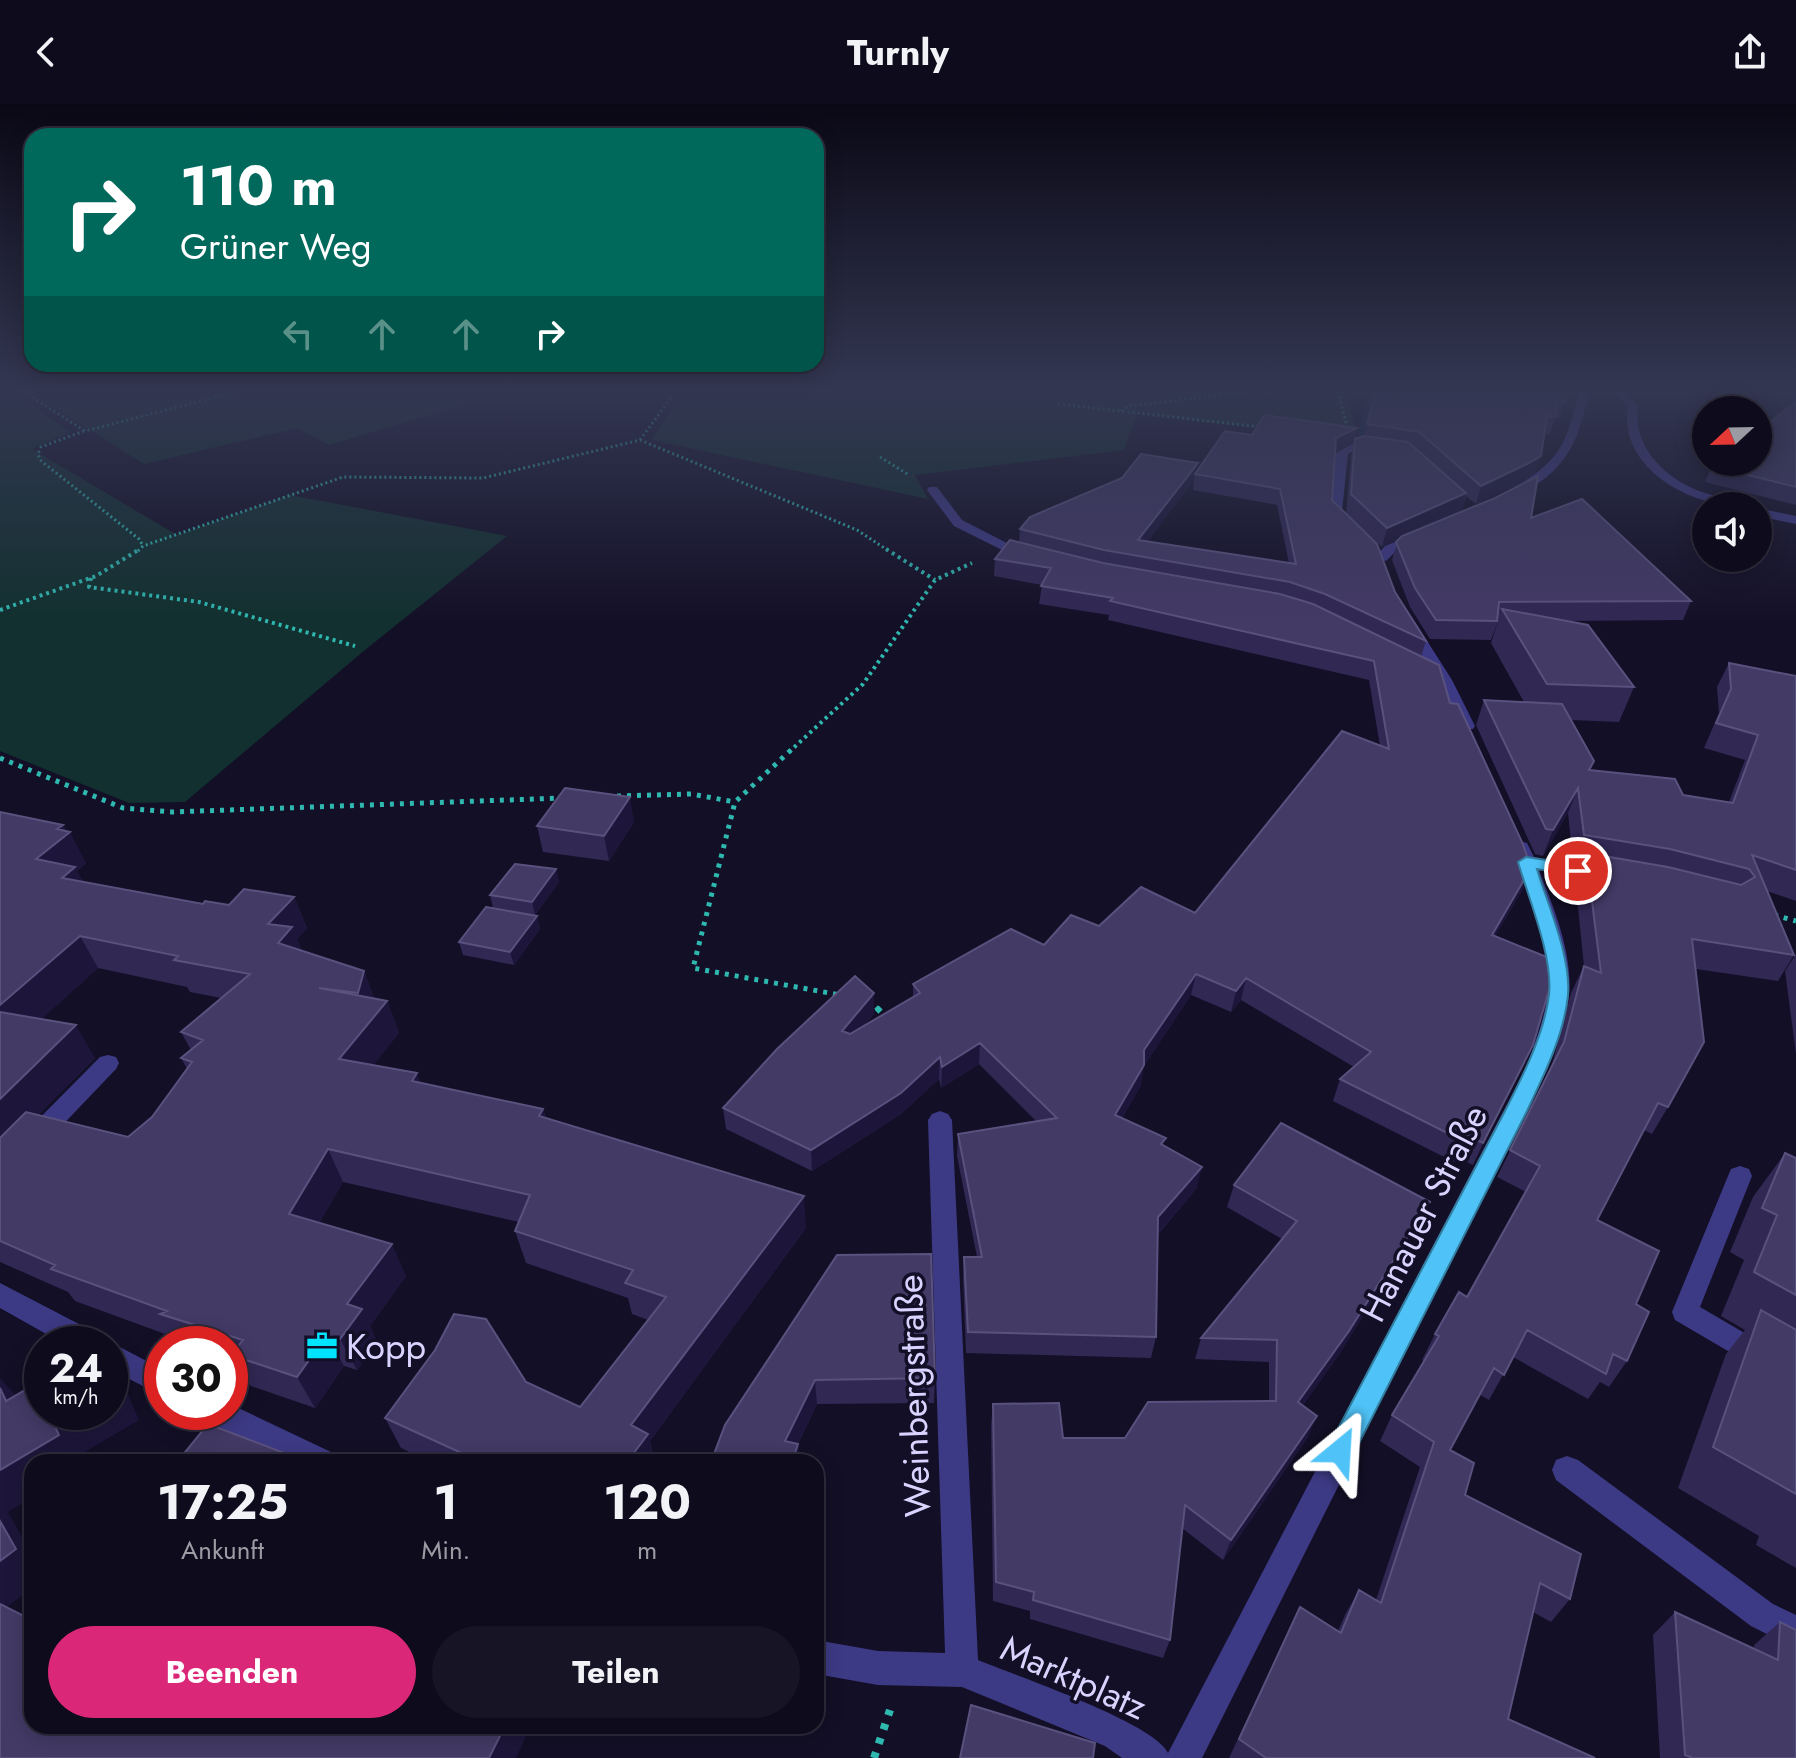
<!DOCTYPE html>
<html lang="de">
<head>
<meta charset="utf-8">
<style>
  :root { --surface:#0e0b1c; --page:#171425; --text:#f1f3f6; --muted:#9b9ba3; --line:#2e2b3b; --accent:#db2777 }
  body { margin:0; font-family:Jost,sans-serif; background:var(--page); color:var(--text); height:100vh; display:flex; flex-direction:column; font-size:30px; white-space:nowrap }
  * { box-sizing:border-box; margin:0 }
  p { font-size:26px; color:var(--muted) }
  .icon { flex:none; width:44px; height:44px; fill:none; stroke:currentColor; stroke-width:2; stroke-linecap:round; stroke-linejoin:round }
  .map { position:relative; flex:1; overflow:hidden }
  .drawer { position:absolute; left:24px; top:1350px; width:800px; height:280px; display:flex; flex-direction:column; background:var(--surface); border-radius:24px; box-shadow:0 4px 20px #0003,0 0 0 2px var(--line) }
  .drawer>* { flex:none }
  .guide { position:absolute; left:24px; top:24px; width:800px; height:244px; border-radius:24px; box-shadow:0 4px 20px #0003,0 0 0 2px var(--line); background:#00695c; color:#fff; overflow:hidden }
  .needle { width:52px; rotate:248deg }
  .buttons { position:absolute; left:1692px; top:292px; display:grid; gap:16px }
  .buttons a { display:grid; place-items:center; width:80px; height:80px; border-radius:50%; background:var(--surface); box-shadow:0 4px 20px #0003,0 0 0 2px var(--line); font-size:40px }
  .speed { position:absolute; left:24px; top:1222px; display:flex; gap:16px; font-size:40px; font-weight:700; text-align:center }
  .speed>* { display:grid; place-content:center; width:104px; height:104px; border-radius:50%; background:var(--surface); box-shadow:0 4px 20px #0003,0 0 0 2px var(--line); line-height:1 }
  .speed small { font-size:20px; font-weight:400 }
  .speed .limit { border:12px solid #d22; background:#fff; color:#111 }
  .pin { position:absolute; display:grid; place-items:center; width:68px; height:68px; color:#fff; margin:-34px; border:4px solid #fff; border-radius:50%; box-shadow:0 2px 8px #0007 }
  .me { position:absolute; width:88px; margin:-44px; rotate:27deg; stroke-linejoin:round; filter:drop-shadow(0 0 6px #0008) }
  .turn { display:flex; align-items:center; gap:28px; height:168px; padding:0 24px; font-size:36px }
  .turn .icon { width:104px; height:104px; stroke-width:2.5 }
  .turn b { display:block; font-size:56px; line-height:68px }
  .lanes { display:flex; align-items:center; height:76px; padding:0 24px; background:#0003; justify-content:center; gap:40px; direction:ltr }
  .lanes .off { opacity:.35 }
  .eta { display:flex; justify-content:space-evenly; align-items:center; height:136px; text-align:center }
  .eta b { font-size:48px; font-weight:700; line-height:56px }
  .primary-button { display:flex; gap:16px; margin-top:auto; padding:16px 24px }
  .primary-button a { flex:1; height:92px; border-radius:48px; background:var(--accent); color:#fff; font-size:32px; font-weight:700; line-height:92px; text-align:center }
  .primary-button a+a { background:var(--page); color:var(--text) }
  header { display:flex; justify-content:space-between; align-items:center; height:104px; padding:0 24px; background:var(--surface); font-size:36px; font-weight:700 }
  .map>svg:first-child { display:block }
  .green { fill:#12302f }
  .lines { fill:none; stroke-linecap:round; stroke-linejoin:round }
  .stream { fill:#0c2248; fill-rule:evenodd }
  .path-far4 { stroke:#2fb8b0; stroke-width:3; stroke-dasharray:2 3; stroke-linecap:butt }
  .path-far3 { stroke:#2fb8b0; stroke-width:4; stroke-dasharray:3 4; stroke-linecap:butt }
  .path-far2 { stroke:#2fb8b0; stroke-width:5; stroke-dasharray:4 6; stroke-linecap:butt }
  .path-far1 { stroke:#2fb8b0; stroke-width:6; stroke-dasharray:5 7; stroke-linecap:butt }
  .path { stroke:#2fb8b0; stroke-width:8; stroke-dasharray:6 9; stroke-linecap:butt }
  .service { fill:#3d3a85; fill-rule:evenodd }
  .minor { fill:#3d3a85; fill-rule:evenodd }
  .wall { fill:#312854; fill-rule:evenodd }
  .shaded-wall { fill:#1d163a }
  .building { fill:#433a66; stroke:#5a527e; stroke-width:2 }
  .route { fill:#4fc3f7; stroke:#337fa1; stroke-width:2 }
  .labels { text-anchor:middle; stroke-width:7; stroke-linejoin:round; paint-order:stroke }
  .near-street-label { font-size:36px; fill:#d9d4ff; stroke:#130f26 }
  .near-poi-label { font-size:36px; fill:#d9d4ff; stroke:#130f26; text-anchor:start }
</style>
</head>
<body>
<header><svg class="icon" aria-label="back" viewBox="0 0 24 24"><path d="M15 5l-7 7 7 7"/></svg>Turnly<svg class="icon" aria-label="share" viewBox="0 0 24 24"><path d="M12 15V3M7 8l5-5 5 5M5 13v7h14v-7"/></svg></header>
<div class="map">
<svg width="1796" height="1654" viewBox="0 0 1796 1654">
  <rect width="100%" height="100%" fill="#130f26"/>
  <path class="green" d="M0,288H12L71,328L32,345L177,431L290,391L507,432L365,546L185,698L129,699L0,647Z
    M81,288H480L492,292L329,341L297,324L144,360L42,296Z
    M682,288H1347L1357,335L1137,310L1124,346L915,371L928,395L652,336Z"/>
  <g class="lines">
    <path class="stream" d="M1368,288H1376L1365,336L1361,338L1357,336Z"/>
    <path class="path-far4" d="M24,288L85,327L236,288
      M1338,288L1346,319
      M1058,300L1261,323
      M1121,307L1129,302L1244,288
      M84,327L41,343L38,350L40,356L139,435L143,442
      M640,336L675,288
      M880,353L909,371
      M138,447L143,442L343,373L483,374L640,336L857,426L889,447"/>
    <path class="path-far3" d="M886,445L935,476
      M91,474L89,483L199,498L355,542
      M0,506L96,472L140,445
      M789,648L863,580L935,476L972,459"/>
    <path class="path-far2" d="M791,646L735,698L693,864L840,891
      M0,654L123,704L172,708L563,694
      M617,692L691,690L735,698
      M1774,811L1796,817
      M869,896L879,906"/>
    <path class="path-far1" d="M877,904L888,915"/>
    <path class="path" d="M874,1654L890,1606"/>
    <path class="service" d="M1740,1062L1749,1065L1752,1072L1700,1203L1796,1259V1287L1675,1216L1672,1208L1728,1072L1731,1065Z
      M1567,1352L1578,1356L1773,1500L1796,1511V1545L1751,1522L1556,1376L1552,1366L1556,1356Z"/>
    <path class="minor" d="M1579,288H1589C1580,329 1571,359 1534,382C1526,387 1521,391 1512,391V385C1561,355 1565,343 1579,288Z
      M1613,288H1624L1638,302C1632,342 1664,373 1699,387C1712,392 1729,394 1740,402C1689,402 1618,363 1628,303Z
      M1352,340L1379,341L1385,344C1374,351 1359,343 1348,350L1342,407L1353,422L1347,426L1343,425L1330,407L1336,349Z
      M929,383H937L962,416L1036,454L1024,457L954,422L927,386Z
      M1758,404L1796,412V420L1758,412Z
      M1418,429L1424,433L1423,436L1395,448L1386,457L1374,454L1385,442Z
      M1410,517L1415,518L1452,576L1475,622L1473,625H1461L1459,622L1436,576L1403,521Z
      M1520,737L1527,739L1534,753L1605,765L1614,771L1605,777L1539,766C1554,805 1573,849 1569,892C1566,917 1556,941 1548,964L1202,1654H1122L1105,1642L962,1583L878,1581L816,1570V1536L878,1547L945,1549L928,1016L932,1010L940,1007L948,1010L952,1016L978,1556C1014,1571 1155,1619 1168,1649L1526,964C1534,941 1544,917 1547,893C1554,842 1529,789 1511,743Z
      M108,951L116,953L119,959L116,965L9,1077L0,1080V1054L100,953Z
      M0,1179L100,1231L104,1240H64L0,1204Z
      M110,1238L162,1265V1292L110,1265V1240H106Z
      M230,1300L331,1348L336,1358H290L207,1318L203,1308H230Z"/>
  </g>
  <path class="wall" d="M1404,288L1565,298L1559,315L1555,314L1549,331L1544,330L1541,352L1535,370L1523,378L1476,400L1466,392L1461,408L1531,414L1691,497L1683,516L1562,517L1634,583L1619,618L1571,616L1594,657L1590,666L1683,691L1729,698L1745,656L1704,644L1719,609L1717,583L1729,559L1796,572V797L1767,787L1794,851L1778,877L1696,865L1668,1003L1652,1030L1644,1026L1597,1116L1636,1200L1627,1257L1609,1283L1600,1278L1588,1295L1513,1253L1489,1296L1480,1291L1450,1346L1465,1391L1570,1495L1551,1518L1533,1508L1508,1615L1595,1654H1229L1300,1503L1338,1527L1346,1509L1359,1486L1376,1496L1420,1363L1380,1337L1392,1311L1424,1257L1422,1256L1435,1230L1467,1193L1526,1088L1497,1073L1551,964L1571,889L1584,862L1575,775L1582,758L1573,757L1568,709L1543,752L1535,750L1476,621L1484,596L1524,598L1491,539L1498,517L1491,536L1430,535L1410,503L1392,456L1398,436L1382,443L1346,410L1351,353L1355,335L1364,332L1376,289L1402,292Z
    M1777,288H1796V297Z
    M1796,298V401L1705,378L1712,362Z
    M1252,331L1353,339L1335,348L1332,396L1395,488L1426,537L1421,553L1450,599L1531,764L1523,785L1495,832L1533,941L1473,1061L1457,1053L1454,1058L1333,997L1340,975L1354,963L1241,896L1231,908L1191,891L1144,962L1140,983L1122,1014L1164,1042L1197,1084L1158,1130L1156,1233L1151,1254L966,1249L963,1175L964,1153H977L957,1052L958,1030L1036,1017L979,960L941,984L939,975L901,1010L812,1067L726,1025L723,1004L874,889V910L864,922L913,894V880L1044,841L1099,822L1195,809L1380,642L1369,576L1108,516L1109,511L1039,500L1042,481L994,472L995,455L1019,438L1020,425L1196,369ZM1194,376L1193,386L1277,401L1289,459L1147,438Z
    M0,708L63,721L86,759L77,767L83,778L203,800L229,801L294,793L307,824L297,835L302,847L364,867L374,894L387,897L399,929L373,961L421,979L543,1005L546,1014L806,1124L650,1337L655,1358H430L401,1344L385,1314L526,1278L580,1303L648,1216L632,1210L628,1194L526,1159L515,1127L519,1118L343,1078L319,1119L406,1172L370,1222L377,1237L357,1266L344,1262L315,1304L251,1282L236,1259L230,1257V1240H180L176,1234L75,1197L68,1188L0,1158ZM98,864L187,883L190,888L221,894L181,928L191,946L181,954L187,965L152,1013L128,1033L38,1011L95,954L41,915Z
    M634,718L609,757L543,748L537,722Z
    M556,765L559,778L535,811L537,812L540,825L514,861L463,851L459,838L493,804L490,791Z
    M1796,850V950L1785,867Z
    M1785,1049L1796,1054V1464L1756,1441L1759,1432L1678,1384L1726,1250L1745,1226L1721,1212L1744,1156L1730,1148L1753,1093Z
    M1234,1081L1430,1098L1420,1120L1340,1249L1303,1301L1308,1333L1223,1456L1182,1424L1170,1536L1163,1554L1030,1515V1507L993,1497L991,1321L993,1300L1063,1334H1125L1269,1297V1258L1195,1255L1201,1234L1282,1135L1227,1103Z
    M837,1151L935,1274L934,1299L817,1300L798,1340L800,1358H711Z
    M1675,1508L1754,1544V1541L1780,1518L1796,1654H1660L1653,1531Z"/>
  <path class="shaded-wall" d="M1357,324L1353,339L1333,349L1336,334Z
    M1541,352L1535,370L1523,378L1476,400L1481,382Z
    M1198,359L1194,376L1136,453L1138,436Z
    M1466,389L1461,408L1382,443L1387,424Z
    M1578,684L1568,709L1543,752L1553,726Z
    M630,693L634,718L609,757L604,732Z
    M63,721L68,730L70,728L86,759L77,767L92,794L36,755L57,725Z
    M1531,764L1523,785L1483,852L1492,831Z
    M556,765L559,778L535,811L532,798Z
    M294,793L307,824L297,835L306,855L292,871L268,820Z
    M537,812L540,825L514,861L510,848Z
    M80,832L98,864L14,940L0,918V901Z
    M364,867L376,899L387,897L399,929L352,988L339,955L369,918L358,889Z
    M1196,870L1191,891L1144,962L1140,983L1111,1032L1115,1011L1144,946Z
    M1246,874L1241,896L1231,908L1236,887Z
    M874,889V910L842,948V927Z
    M76,921L95,954L0,1050V995Z
    M980,939L979,960L941,984L942,963Z
    M1533,941L1523,963L1473,1061L1483,1039Z
    M940,953L939,975L901,1010L812,1067L811,1046Z
    M417,969L429,1001L412,977Z
    M543,1005L552,1037L539,1012Z
    M328,1045L343,1078L306,1142L289,1110Z
    M1202,1063L1197,1084L1153,1135L1158,1113Z
    M804,1092L806,1124L650,1337L655,1358H627L631,1321Z
    M1430,1098L1420,1120L1340,1249L1290,1319L1298,1298Z
    M392,1140L406,1172L370,1222L377,1237L357,1266L340,1235L347,1200Z
    M327,1231L344,1262L315,1304L297,1273Z
    M110,1261L122,1276L139,1316L80,1351L84,1358H32V1394L8,1408L32,1450V1484L0,1508V1366L54,1320L75,1308H110Z
    M0,1274L18,1294L6,1297L0,1284Z
    M815,1276L817,1300L789,1358L785,1337Z
    M1317,1312L1308,1333L1223,1456L1231,1436Z
    M798,1340L800,1358H792Z
    M505,1622H531L516,1654H489Z"/>
  <path class="building" d="M1404,288H1567L1565,298L1558,297L1555,313L1547,312L1541,352L1529,359L1481,382L1419,328L1367,320L1376,289L1402,292Z
    M1796,298V383L1712,362L1717,358H1758V327Z
    M1264,311L1357,324L1336,334L1332,396L1377,440L1395,488L1426,537L1325,490L1290,478L1104,446L1020,425L1030,413L1122,374L1141,350L1198,359L1138,436L1296,460L1280,385L1195,370L1225,327L1252,331Z
    M1364,332L1408,338L1466,389L1387,424L1351,390L1355,335Z
    M1538,372L1531,414L1582,395L1691,497L1499,498L1497,517L1436,516L1415,484L1396,438L1402,432L1495,394Z
    M1010,436L1103,459L1280,490L1313,500L1439,561L1450,599L1458,600L1522,738L1531,764L1492,831L1554,856V869L1533,941L1483,1039L1467,1031L1463,1037L1340,975L1371,948L1246,874L1236,887L1196,870L1144,946V961L1115,1011L1166,1034L1161,1040L1202,1063L1158,1113L1156,1233L968,1228L964,1153H982L958,1030L1057,1014L980,939L942,963L940,953L901,989L811,1046L723,1004L777,945L855,872L874,889L842,927L850,930L920,889L913,880L1011,825L1044,841L1071,811L1099,822L1141,783L1195,809L1342,627L1389,645L1374,557L1110,497L1113,494L1041,482L1051,464L995,455Z
    M1502,505L1588,521L1634,583L1547,580Z
    M1729,559L1796,572V766L1752,751L1794,851L1692,835L1704,938L1668,1003L1658,999L1597,1116L1659,1147L1636,1200L1649,1208L1627,1257L1613,1250L1606,1270L1527,1226L1504,1271L1494,1264L1450,1346L1474,1359L1465,1391L1581,1450L1570,1495L1540,1479L1508,1615L1595,1654H1266L1239,1635L1300,1503L1341,1529L1359,1486L1381,1499L1434,1338L1392,1311L1439,1232L1435,1230L1459,1188L1467,1193L1540,1062L1510,1046L1564,938L1584,862L1601,869L1586,749L1668,763L1741,781L1755,773L1749,765L1670,745L1584,731L1578,684L1553,726L1546,725L1484,596L1562,600L1594,657L1589,666L1675,675L1683,691L1733,699L1758,631L1716,619L1731,585Z
    M565,684L630,693L604,732L537,722Z
    M0,708L63,721L57,725L70,728L36,755L75,763L62,774L203,800L205,797L229,801L244,785L294,793L268,820L292,823L278,839L364,867L358,889L319,884L387,897L339,955L417,969L412,977L543,1005L539,1012L804,1092L631,1321L648,1330L627,1358H481L385,1314L435,1246L454,1210L486,1215L526,1278L580,1303L666,1193L625,1179L633,1166L515,1127L530,1091L328,1045L289,1110L392,1140L347,1200L362,1205L340,1235L327,1231L297,1273L231,1251L243,1236L160,1210L167,1207L51,1165L55,1161L0,1137V1034L26,1008L128,1033L152,1013L192,958L181,954L203,936L181,928L250,870L174,856L178,852L80,832L0,901Z
    M515,760L556,765L532,798L490,791Z
    M486,803L537,812L510,848L459,838Z
    M0,908L76,921L0,995Z
    M1281,1019L1430,1098L1349,1227L1298,1298L1317,1312L1231,1436L1185,1401L1170,1536L1033,1496L1034,1488L996,1478L993,1300L1059,1299L1063,1334H1125L1148,1298L1276,1297L1277,1236L1201,1234L1297,1117L1234,1081Z
    M1785,1049L1796,1054V1191L1754,1168L1777,1111L1762,1104Z
    M931,1150L935,1274L815,1276L785,1337L798,1340L792,1358H711L725,1321L837,1151Z
    M1761,1206L1796,1226V1390L1713,1343Z
    M110,1274L115,1285L110,1288Z
    M42,1276V1308H75L54,1320L59,1331L0,1366V1284L6,1297Z
    M208,1320L308,1358H177Z
    M0,1417L16,1445L0,1457Z
    M0,1500L32,1516V1622H505L489,1654H0Z
    M1675,1508L1778,1556L1780,1518L1796,1526V1654H1693L1685,1651Z
    M971,1601L1095,1639L1093,1654H960Z"/>
  <linearGradient id="sky" x2="0" y2="1"><stop stop-color="#0a0815"/><stop offset="0.55" stop-color="#333752"/><stop offset="1" stop-color="#333752" stop-opacity="0"/></linearGradient>
  <rect width="1796" height="519" fill="url(#sky)"/>
  <path class="route" d="M1526,753L1578,761L1587,767L1578,772L1537,765C1548,801 1571,853 1568,891C1564,931 1544,971 1527,1007L1350,1357L1340,1360L1331,1357L1327,1347L1331,1338L1505,1007C1523,971 1544,931 1549,891C1553,852 1529,796 1518,758Z"/>
  <defs>
    <symbol id="office-bare" viewBox="-9 -9 18 18"><path d="M-6-3h4V-5.5h4V-3h4V5H-6ZM-1-4.5V-3h2v-1.5ZM-6 0V1H6V0Z" fill="#00e5ff" stroke="#130f26" stroke-width="2.5" paint-order="stroke"/></symbol>
  </defs>
  <g fill-rule="evenodd">
    <use href="#office-bare" x="300" y="1220" width="44" height="44"/>
  </g>
  <g class="labels">
    <g class="near-street-label">
      <text transform="translate(1423 1109) rotate(-63)" y="13">Hanauer Straße</text>
      <text transform="translate(913 1292) rotate(-92)" y="13">Weinbergstraße</text>
      <text transform="translate(1074 1573) rotate(24)" y="13">Marktplatz</text>
    </g>
    <g class="near-poi-label">
      <text x="346" y="1255">Kopp</text>
    </g>
  </g>
</svg>
<div class="buttons">
<a><svg class="needle" viewBox="-14 -14 28 28"><path d="M0-13l5 13h-10z" fill="#e53935"/><path d="M0 13l5-13h-10z" fill="#9b9ba3"/></svg></a>
<a><svg class="icon" aria-label="sound" viewBox="0 0 24 24"><path d="M4 9h4l5-4v14l-5-4H4zM17 9q2 3 0 6"/></svg></a>
</div>
<div class="speed"><div>24<small>km/h</small></div><div class="limit">30</div></div>
<div class="pin" style="left:1578px;top:767px;background:#d93025"><svg class="icon" aria-label="arrive" viewBox="0 0 24 24"><path d="M6 21V4h12l-3 4 3 4H6"/></svg></div>
<svg class="me" style="left:1340px;top:1347px" viewBox="-20 -20 40 40"><path d="M0-17L14 15 0 8-14 15z" fill="#4fc3f7" stroke="#fff" stroke-width="4"/></svg>
<div class="guide">
<div class="turn"><svg class="icon" aria-label="right" viewBox="0 0 24 24"><path d="M7 20v-9h11M14 6l5 5-5 5"/></svg><div><b>110 m</b>Grüner Weg</div></div>
<div class="lanes"><svg class="icon off" aria-label="left" viewBox="0 0 24 24"><path d="M17 20v-9H6M10 6l-5 5 5 5"/></svg><svg class="icon off" aria-label="ahead" viewBox="0 0 24 24"><path d="M12 20V5M6 11l6-6 6 6"/></svg><svg class="icon off" aria-label="ahead" viewBox="0 0 24 24"><path d="M12 20V5M6 11l6-6 6 6"/></svg><svg class="icon" aria-label="right" viewBox="0 0 24 24"><path d="M7 20v-9h11M14 6l5 5-5 5"/></svg></div>
</div>
<section class="drawer">
<div class="eta">
<div><b>17:25</b><p>Ankunft</p></div>
<div><b>1</b><p>Min.</p></div>
<div><b>120</b><p>m</p></div>
</div>
<div class="primary-button"><a>Beenden</a><a>Teilen</a></div>
</section>
</div>
</body>
</html>
